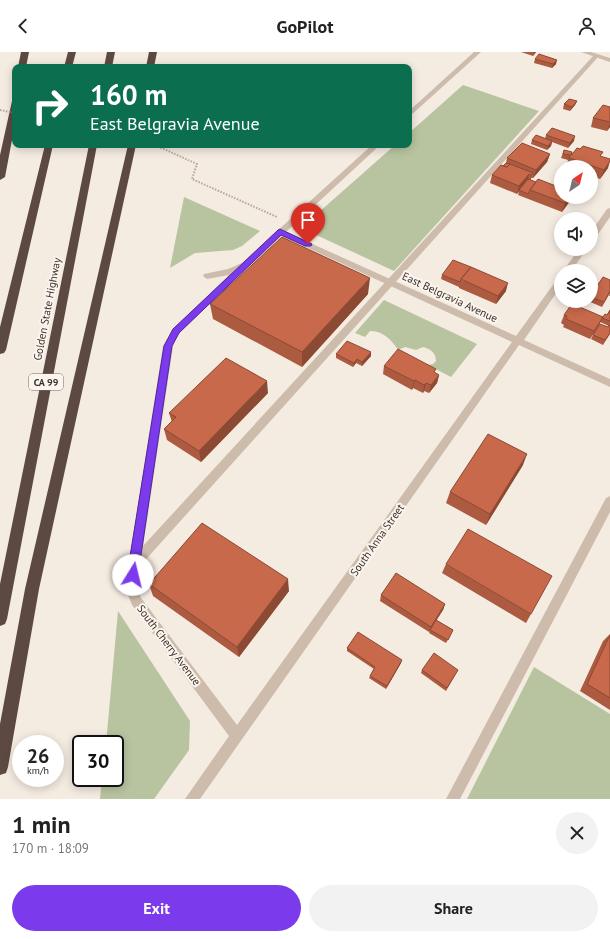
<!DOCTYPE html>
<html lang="en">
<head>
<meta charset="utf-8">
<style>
  :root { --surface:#fff; --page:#f2f2f2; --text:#222; --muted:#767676; --accent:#7c3aed }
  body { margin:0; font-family:"PT Sans",sans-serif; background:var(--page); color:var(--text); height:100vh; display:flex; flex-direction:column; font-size:15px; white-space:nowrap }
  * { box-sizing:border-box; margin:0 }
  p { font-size:13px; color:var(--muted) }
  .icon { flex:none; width:22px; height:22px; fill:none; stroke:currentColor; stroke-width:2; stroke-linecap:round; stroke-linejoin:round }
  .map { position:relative; height:747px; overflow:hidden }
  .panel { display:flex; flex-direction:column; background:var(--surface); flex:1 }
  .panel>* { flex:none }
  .banner { position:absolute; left:12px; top:12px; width:400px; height:84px; border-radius:8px; box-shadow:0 2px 10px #0003; background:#0b6e4f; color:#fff; overflow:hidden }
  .needle { width:26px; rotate:35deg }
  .buttons { position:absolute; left:554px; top:108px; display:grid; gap:8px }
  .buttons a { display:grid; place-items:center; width:44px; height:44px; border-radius:50%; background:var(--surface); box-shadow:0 2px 10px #0003; font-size:20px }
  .speed { position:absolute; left:12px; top:683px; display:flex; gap:8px; font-size:20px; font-weight:700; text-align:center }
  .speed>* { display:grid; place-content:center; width:52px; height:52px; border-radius:50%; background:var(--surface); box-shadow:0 2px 10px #0003; line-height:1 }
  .speed small { font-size:10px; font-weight:400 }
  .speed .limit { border:2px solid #111; border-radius:6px; background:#fff; color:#111 }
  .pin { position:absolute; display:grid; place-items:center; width:34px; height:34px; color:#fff; margin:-41px -17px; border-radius:50% 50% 50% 0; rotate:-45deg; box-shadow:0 0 4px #0007 }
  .pin .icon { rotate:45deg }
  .me { position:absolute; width:44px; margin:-22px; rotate:9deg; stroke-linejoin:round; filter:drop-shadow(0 0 3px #0008) }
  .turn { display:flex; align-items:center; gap:14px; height:84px; padding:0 12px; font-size:18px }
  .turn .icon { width:52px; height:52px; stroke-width:2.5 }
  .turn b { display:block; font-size:28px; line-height:34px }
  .round { display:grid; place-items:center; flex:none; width:42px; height:42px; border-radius:21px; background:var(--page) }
  .headline { display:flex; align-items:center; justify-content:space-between; height:68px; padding:0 12px }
  h1 { font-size:24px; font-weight:800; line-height:30px }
  .cta { display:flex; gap:8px; margin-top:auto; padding:8px 12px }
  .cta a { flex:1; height:46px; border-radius:24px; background:var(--accent); color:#fff; font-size:16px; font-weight:800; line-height:46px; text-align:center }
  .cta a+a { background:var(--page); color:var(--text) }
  header { display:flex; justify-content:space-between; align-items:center; height:52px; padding:0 12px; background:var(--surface); font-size:18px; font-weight:800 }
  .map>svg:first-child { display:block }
  .green { fill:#b8c4a0 }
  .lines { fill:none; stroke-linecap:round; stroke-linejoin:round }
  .path { stroke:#b9a596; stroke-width:2; stroke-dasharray:1.5 1.5; stroke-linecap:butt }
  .service { fill:#cdbbac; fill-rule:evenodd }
  .minor { fill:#cdbbac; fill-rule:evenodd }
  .motorway { fill:#5c4a42; fill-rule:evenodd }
  .path-bridge { stroke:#b9a596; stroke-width:2; stroke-dasharray:1.5 1.5; stroke-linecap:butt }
  .wall { fill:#ac5a40 }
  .shaded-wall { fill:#8c4a34 }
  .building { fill:#c8694b; stroke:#8c4a34 }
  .route { fill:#7c3aed; stroke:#51269a }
  .labels { text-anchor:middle; stroke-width:4; stroke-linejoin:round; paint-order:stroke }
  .shield { fill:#fbf5ee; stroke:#756b66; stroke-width:1 }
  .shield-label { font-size:10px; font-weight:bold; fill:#3b302b }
  .street-label { font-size:11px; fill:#3b302b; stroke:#fbf5ee }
</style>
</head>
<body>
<header><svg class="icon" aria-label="back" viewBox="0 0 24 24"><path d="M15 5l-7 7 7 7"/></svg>GoPilot<svg class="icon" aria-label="person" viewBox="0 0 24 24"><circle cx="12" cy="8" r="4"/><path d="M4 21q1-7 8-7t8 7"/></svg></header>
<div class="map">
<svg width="610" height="747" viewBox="0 0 610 747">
  <rect width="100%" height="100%" fill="#f4ebe1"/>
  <path class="green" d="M463,33L539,59L394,219L312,181L307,174L310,168L395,93H409V81Z
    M184,145L260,179L242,194L233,198L195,201L170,216Z
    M384,248L477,292L451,325L428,313L433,312L436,309C436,300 430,297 423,295L416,298L405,295L398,298C393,289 382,278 370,279L365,285L355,281Z
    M118,559L190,669L189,698L154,747H100L102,726H115V692H106Z
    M534,615L610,662V747H467Z"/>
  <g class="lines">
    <path class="path" d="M155,93L197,112L192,127L277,165"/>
    <path class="service" d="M594,3L599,4L139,515L135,516L131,515L129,511L131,507Z
      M610,444V460L460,747H446L606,446Z"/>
    <path class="minor" d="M474,0H481L409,65V59Z
      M581,0H591L610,6V10Z
      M372,93H380L286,180L516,284L558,226L561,225V234L524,288L610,327V335L519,293L200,747H185L229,684L132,553L125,535L163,294L173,277L229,223L207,227L203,224L204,222L228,217L242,211ZM282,184L512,290L237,673L141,546L137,535L173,294L179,281Z
      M610,156V165L594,188L591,189V180L607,157Z
      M579,197H587L571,219H563Z"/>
    <path class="motorway" d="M21,0H29L26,15H18Z
      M68,0H76L72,15H64Z
      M107,0H115L112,15H104Z
      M149,0H157L154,15H146Z
      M12,49H15V72L5,125L0,128V103Z
      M45,93H53L6,298L4,301L0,302V275Z
      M89,93H97L7,567L5,572L0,574V532Z
      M128,93H136L39,537L8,715L6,721L0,723V672L25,537Z"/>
    <path class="path-bridge" d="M0,58L15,61"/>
  </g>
  <path class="wall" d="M521,0H536L533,4Z
    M535,7L556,12L552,16L534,11Z
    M577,49L575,53L570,59L563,57L564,52Z
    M610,55V75L607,79L591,75L593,66Z
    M546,83L574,89L568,96L552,90L551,94L547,98L531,92L532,88L545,87Z
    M564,98L572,100L570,104L601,105L608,116L600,127L591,124V115H566L568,108L561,106Z
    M550,102L547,110L533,126H531V128L561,145H572L570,149L562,160L518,143L519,140L517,142L490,131L492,123L503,114L506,111L507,106Z
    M442,223L506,239L496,252L459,236V234V235L441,227Z
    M610,228V244H609L610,241L602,255L588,249H591V243Z
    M368,242L302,315L213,267L210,252Z
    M610,258V282L603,293L591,287L593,283L608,275L609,274L600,270L590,287L563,275L564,273L561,271L564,263L603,265L607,263Z
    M336,302L371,304L362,314L356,311L353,315L336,306Z
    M384,314L436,321L439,323L437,331L429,341L424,339L423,341L413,336L412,338L383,322Z
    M268,341L201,410L167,388L164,377L172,370L169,361Z
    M523,413L486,473L446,451L450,440Z
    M446,512L531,562L526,571L442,521Z
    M149,532L289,539L239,605L153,544Z
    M381,543L445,552L443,558L436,568L453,578L446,591L429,581L430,579L429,580L380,549Z
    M610,582V658L580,639L603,589Z
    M347,596L401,611L386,637L369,626L370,624L374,617L347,599Z
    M422,618H458L446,639L421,621Z"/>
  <path class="shaded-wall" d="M534,0H536L533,4Z
    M557,8L556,12L552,16L553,12Z
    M577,49L575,53L570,59L572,55Z
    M610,71V75L607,79Z
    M575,84L574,89L568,96L570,91Z
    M552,89L551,94L547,98L548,94Z
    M550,102L547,110L533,126L536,118Z
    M610,109L608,116L600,127L604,118Z
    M529,122L527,131L519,138L517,142L519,134Z
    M570,145H572L570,149L562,160L565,151Z
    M370,226L368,242L302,315V300Z
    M508,231L506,239L496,252L498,244Z
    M603,265L599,273L590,287L594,279Z
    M371,300V304L362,314V310Z
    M357,307L356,311L353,315L354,311Z
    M439,323L437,331L429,341L431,333Z
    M415,328L413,336L412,338L414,329Z
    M267,329L268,341L201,410L199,399Z
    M426,331L424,339L423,341L424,333Z
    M527,402L523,413L486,473L490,462Z
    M288,527L289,539L239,605L237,595Z
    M445,552L443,558L429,580L431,575Z
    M402,608L401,611L386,637L387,634Z"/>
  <path class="building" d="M539,2L557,8L553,12L535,7Z
    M569,47L577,49L572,55L564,52Z
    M603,53L610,55V70L593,66Z
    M552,76L575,84L570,91L546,83Z
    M536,83L552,89L548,94L532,88Z
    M522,91L550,102L536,118L507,106Z
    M583,94L603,100L600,104L610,107V109L604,118L569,106L577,96L580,97Z
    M564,98L572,100L571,103L563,102Z
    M506,111L510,112L507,115L503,114Z
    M510,112L533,121L531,123L529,122L519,134L492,123L501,113L507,115Z
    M528,127L536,130L530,138L528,142L519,138Z
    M538,127L561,136V145H570L565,151L530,138Z
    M282,185L370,226L302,300L210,252Z
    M453,208L471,215L461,227L460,230L442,223Z
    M471,215L508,231L498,244L461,227Z
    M603,225L610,228V239L604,250L591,245V243Z
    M571,253L574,254L575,253L603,265L594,279L566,267L567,264L564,263Z
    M610,258V269L602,266L605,262L607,263Z
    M600,272L608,275L609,273L610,274V281L605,288L593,283Z
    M347,289L371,300L362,310L357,307L354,311L336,302Z
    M398,297L436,317L434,320L439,323L431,333L426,331L424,333L415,328L414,329L384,314Z
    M226,306L267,329L199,399L164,377L176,365L169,361Z
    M488,382L527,402L490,462L450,440Z
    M202,471L288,527L237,595L149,532Z
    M468,477L552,524L531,562L446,512Z
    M396,521L445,552L431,575L381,543Z
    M436,568L453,578L448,588L430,578Z
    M358,580L402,608L387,634L370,624L375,615L347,596Z
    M610,583V646L587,632Z
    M434,601L458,618L447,636L422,618Z"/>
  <path class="route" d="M280,177L312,192L311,194H305L281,183L179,281L172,294L138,523L136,526L133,528L129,526L127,523L164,294L173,277L278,178Z"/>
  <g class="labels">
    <rect class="shield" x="29" y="322" width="34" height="16" rx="3"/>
    <g class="shield-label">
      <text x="46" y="334">CA 99</text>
    </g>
    <g class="street-label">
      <text transform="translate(450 245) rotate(25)" y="4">East Belgravia Avenue</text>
      <text transform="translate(47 257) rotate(-79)" y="4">Golden State Highway</text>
      <text transform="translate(377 488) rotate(-55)" y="4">South Anna Street</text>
      <text transform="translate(169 593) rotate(53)" y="4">South Cherry Avenue</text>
    </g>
  </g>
</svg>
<div class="buttons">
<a><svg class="needle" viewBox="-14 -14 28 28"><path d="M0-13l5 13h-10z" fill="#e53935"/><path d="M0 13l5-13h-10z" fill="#767676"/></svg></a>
<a><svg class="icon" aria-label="sound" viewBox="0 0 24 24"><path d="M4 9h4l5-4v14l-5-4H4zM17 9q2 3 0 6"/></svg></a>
<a><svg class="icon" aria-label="layers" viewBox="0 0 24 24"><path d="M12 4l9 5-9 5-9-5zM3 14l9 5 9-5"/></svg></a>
</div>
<div class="speed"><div>26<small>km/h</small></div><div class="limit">30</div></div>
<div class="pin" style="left:308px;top:192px;background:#d93025"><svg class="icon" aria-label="arrive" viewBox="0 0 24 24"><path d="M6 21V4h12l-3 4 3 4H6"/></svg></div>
<svg class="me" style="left:133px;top:523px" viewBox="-20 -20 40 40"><circle r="19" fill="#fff"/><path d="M0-13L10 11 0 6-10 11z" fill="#7c3aed"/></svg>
<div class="banner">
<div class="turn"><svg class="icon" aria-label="right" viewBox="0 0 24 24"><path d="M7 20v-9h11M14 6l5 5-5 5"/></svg><div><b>160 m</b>East Belgravia Avenue</div></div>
</div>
</div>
<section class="panel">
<div class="headline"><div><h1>1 min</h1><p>170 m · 18:09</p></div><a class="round"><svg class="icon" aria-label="close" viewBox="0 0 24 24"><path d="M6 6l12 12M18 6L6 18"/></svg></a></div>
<div class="cta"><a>Exit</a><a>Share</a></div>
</section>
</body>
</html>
